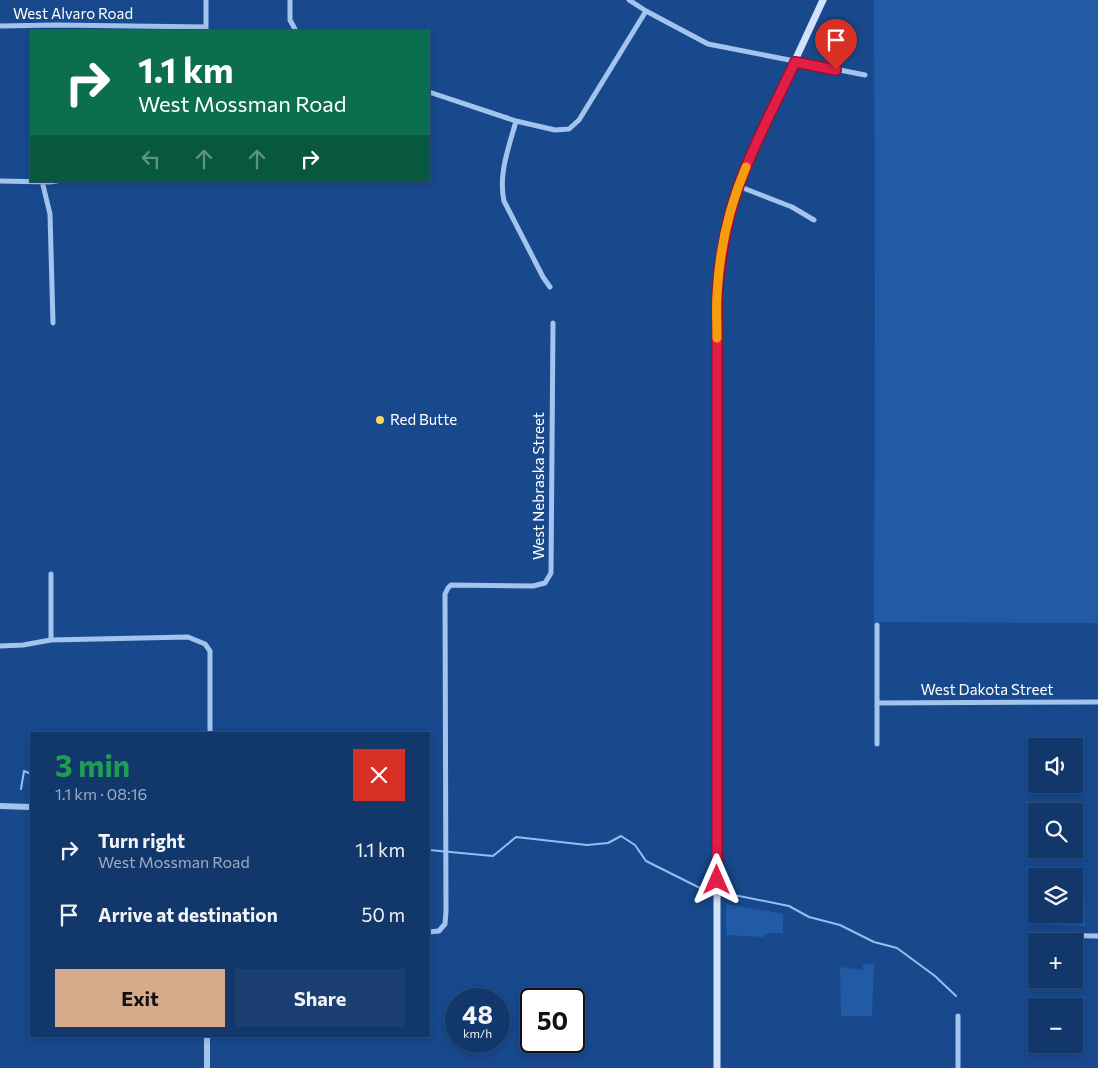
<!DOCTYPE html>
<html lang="en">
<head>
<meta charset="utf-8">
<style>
  :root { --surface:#12376a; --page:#1b3f70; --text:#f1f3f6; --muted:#9cacc1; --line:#31517e; --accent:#d6ab8b }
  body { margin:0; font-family:Commissioner,sans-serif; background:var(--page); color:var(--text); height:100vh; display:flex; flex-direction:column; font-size:19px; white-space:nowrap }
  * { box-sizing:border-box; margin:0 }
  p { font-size:16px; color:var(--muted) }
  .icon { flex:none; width:28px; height:28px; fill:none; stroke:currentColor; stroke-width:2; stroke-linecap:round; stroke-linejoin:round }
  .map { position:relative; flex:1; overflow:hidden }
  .details { position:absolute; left:30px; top:732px; width:400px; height:305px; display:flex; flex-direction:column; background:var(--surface); border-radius:0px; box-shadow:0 2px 8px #0003,0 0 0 1px var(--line) }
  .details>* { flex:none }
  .hud { position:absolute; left:30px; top:30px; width:400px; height:152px; border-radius:0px; box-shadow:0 2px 8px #0003,0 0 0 1px var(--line); background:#0b6e4f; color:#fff; overflow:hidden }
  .buttons { position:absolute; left:1028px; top:738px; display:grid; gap:10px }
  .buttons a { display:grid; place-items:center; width:55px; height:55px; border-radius:0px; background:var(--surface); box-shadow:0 2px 8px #0003,0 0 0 1px var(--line); font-size:25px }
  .speed { position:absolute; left:445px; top:988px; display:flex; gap:10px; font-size:25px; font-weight:700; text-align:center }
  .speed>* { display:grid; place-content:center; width:65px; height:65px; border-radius:50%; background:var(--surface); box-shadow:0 2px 8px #0003,0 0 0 1px var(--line); line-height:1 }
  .speed small { font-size:12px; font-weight:400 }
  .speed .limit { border:2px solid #111; border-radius:8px; background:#fff; color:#111 }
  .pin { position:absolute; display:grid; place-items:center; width:42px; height:42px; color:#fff; margin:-51px -21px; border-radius:50% 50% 50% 0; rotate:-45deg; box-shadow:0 0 5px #0007 }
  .pin .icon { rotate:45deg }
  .me { position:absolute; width:55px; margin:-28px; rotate:0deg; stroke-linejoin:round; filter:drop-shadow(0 0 4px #0008) }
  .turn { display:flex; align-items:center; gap:18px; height:105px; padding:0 25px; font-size:22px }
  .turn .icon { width:65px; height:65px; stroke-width:2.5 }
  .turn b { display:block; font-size:35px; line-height:42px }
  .lanes { display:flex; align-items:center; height:48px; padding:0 25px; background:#0003; justify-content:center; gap:25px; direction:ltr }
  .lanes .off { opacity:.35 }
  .round { display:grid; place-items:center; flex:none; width:52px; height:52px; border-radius:0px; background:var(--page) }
  .summary { display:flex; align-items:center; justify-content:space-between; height:85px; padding:0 25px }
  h1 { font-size:30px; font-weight:700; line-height:38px; color:#1e9e55 }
  .primary-button { display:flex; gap:10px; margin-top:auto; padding:10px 25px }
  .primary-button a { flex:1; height:58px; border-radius:0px; background:var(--accent); color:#111; font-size:20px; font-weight:700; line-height:58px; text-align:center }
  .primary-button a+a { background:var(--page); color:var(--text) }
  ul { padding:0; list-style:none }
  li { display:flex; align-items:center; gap:15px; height:65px; padding:0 25px }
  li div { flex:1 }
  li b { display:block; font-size:19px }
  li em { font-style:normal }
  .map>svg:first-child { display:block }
  .green { fill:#215ba6 }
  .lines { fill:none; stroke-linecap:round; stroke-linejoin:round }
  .stream { stroke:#96bff1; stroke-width:2 }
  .minor { stroke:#a3c4ef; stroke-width:5 }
  .tertiary { stroke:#a3c4ef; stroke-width:6 }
  .secondary { stroke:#d1e2fa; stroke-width:7 }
  .route-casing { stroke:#92132f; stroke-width:12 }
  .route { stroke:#e11d48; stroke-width:9 }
  .slow { stroke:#f59e0b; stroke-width:9 }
  .poi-dot { fill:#ffd461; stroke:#18498d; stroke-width:2 }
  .labels { text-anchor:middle; stroke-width:5; stroke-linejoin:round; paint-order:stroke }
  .street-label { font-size:15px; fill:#fff; stroke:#18498d }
  .poi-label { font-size:15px; fill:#fff; stroke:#18498d; text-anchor:start }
</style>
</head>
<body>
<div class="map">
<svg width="1098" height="1068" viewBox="0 0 1098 1068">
  <rect width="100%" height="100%" fill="#18498d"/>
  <path class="green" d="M874,0H1098V623L874,622L875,306Z
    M1074,898L1085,899V926L1038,924V914H1074Z
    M726,904L783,914V933H769L763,937L726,935Z
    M863,964H874L872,1016H841L840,967L863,970Z"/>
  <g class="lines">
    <path class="stream" d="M21,789L24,771L31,774
      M429,850L493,856L516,837L587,845L608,843L621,836L635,845L646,861L702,889L715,891
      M719,892L789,906L809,917L840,925L874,942L897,948L935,976L956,996"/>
    <path class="minor" d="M290,0V20L296,31
      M629,0L646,11L708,44L865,75
      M0,26L56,25L206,27
      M206,31V0
      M429,92L516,121L555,130L569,129L579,120L646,11
      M516,121C509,147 498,174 504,201L543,277L550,287
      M0,181L49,182L57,181
      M42,181L50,214L53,323
      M738,186L792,207L814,220
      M51,640L188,637L205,644L210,651V734
      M0,646L23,645L51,640V574
      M877,703L1098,702
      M877,744V625
      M429,932L439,931L445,924L446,911L445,594L448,588L451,585L533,586L545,583L551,573L553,323
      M1036,935L1098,936
      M958,1068V1016"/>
    <path class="tertiary" d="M0,806L31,807
      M207,1036V1068"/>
    <path class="secondary" d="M717,1068V361L718,287L720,259L731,209L738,186L752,153L823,0"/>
  </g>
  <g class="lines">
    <defs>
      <path id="route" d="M717,880V295C720,257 726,221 739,185C754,143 776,103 795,62L836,70"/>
    </defs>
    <use href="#route" class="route-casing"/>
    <use href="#route" class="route"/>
    <path class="slow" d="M717,338C717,324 716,309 717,295C719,252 729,207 746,167"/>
  </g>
  <circle class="poi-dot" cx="380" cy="420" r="5"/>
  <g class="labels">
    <g class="street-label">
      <text x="73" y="19">West Alvaro Road</text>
      <text transform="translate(539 486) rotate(-90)" y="5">West Nebraska Street</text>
      <text x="987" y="695">West Dakota Street</text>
    </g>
    <g class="poi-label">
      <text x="390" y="425">Red Butte</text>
    </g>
  </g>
</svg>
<div class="buttons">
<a><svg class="icon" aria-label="sound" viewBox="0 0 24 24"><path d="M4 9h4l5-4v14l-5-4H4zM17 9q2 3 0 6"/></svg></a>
<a><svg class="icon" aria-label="search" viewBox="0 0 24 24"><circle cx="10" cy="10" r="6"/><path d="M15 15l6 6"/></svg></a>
<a><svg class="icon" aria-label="layers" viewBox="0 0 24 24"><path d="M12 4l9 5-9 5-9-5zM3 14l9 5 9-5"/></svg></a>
<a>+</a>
<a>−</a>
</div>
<div class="speed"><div>48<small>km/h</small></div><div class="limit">50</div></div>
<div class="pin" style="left:836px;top:70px;background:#d93025"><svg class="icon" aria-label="arrive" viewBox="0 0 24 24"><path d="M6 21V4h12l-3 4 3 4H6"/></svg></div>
<svg class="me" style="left:717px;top:880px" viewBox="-20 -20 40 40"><path d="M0-17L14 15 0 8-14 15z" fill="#e11d48" stroke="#fff" stroke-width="4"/></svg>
<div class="hud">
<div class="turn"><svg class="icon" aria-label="right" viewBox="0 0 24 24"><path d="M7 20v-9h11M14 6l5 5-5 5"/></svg><div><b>1.1 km</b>West Mossman Road</div></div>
<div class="lanes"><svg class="icon off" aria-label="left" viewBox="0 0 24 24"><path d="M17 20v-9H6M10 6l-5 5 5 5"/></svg><svg class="icon off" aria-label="ahead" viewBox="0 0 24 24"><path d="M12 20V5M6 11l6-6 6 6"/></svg><svg class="icon off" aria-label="ahead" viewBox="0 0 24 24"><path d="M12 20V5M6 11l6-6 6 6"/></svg><svg class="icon" aria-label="right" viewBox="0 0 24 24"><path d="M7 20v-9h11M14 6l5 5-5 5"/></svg></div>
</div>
<section class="details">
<div class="summary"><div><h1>3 min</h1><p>1.1 km · 08:16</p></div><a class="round" style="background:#d93025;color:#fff"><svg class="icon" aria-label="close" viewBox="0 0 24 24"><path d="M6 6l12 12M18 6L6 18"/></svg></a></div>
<ul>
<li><svg class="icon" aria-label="right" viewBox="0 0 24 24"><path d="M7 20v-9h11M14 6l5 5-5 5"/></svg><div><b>Turn right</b><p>West Mossman Road</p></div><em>1.1 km</em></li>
<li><svg class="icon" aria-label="arrive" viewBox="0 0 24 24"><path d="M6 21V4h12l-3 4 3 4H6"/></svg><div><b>Arrive at destination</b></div><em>50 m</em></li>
</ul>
<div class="primary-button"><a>Exit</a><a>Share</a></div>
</section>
</div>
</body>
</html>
